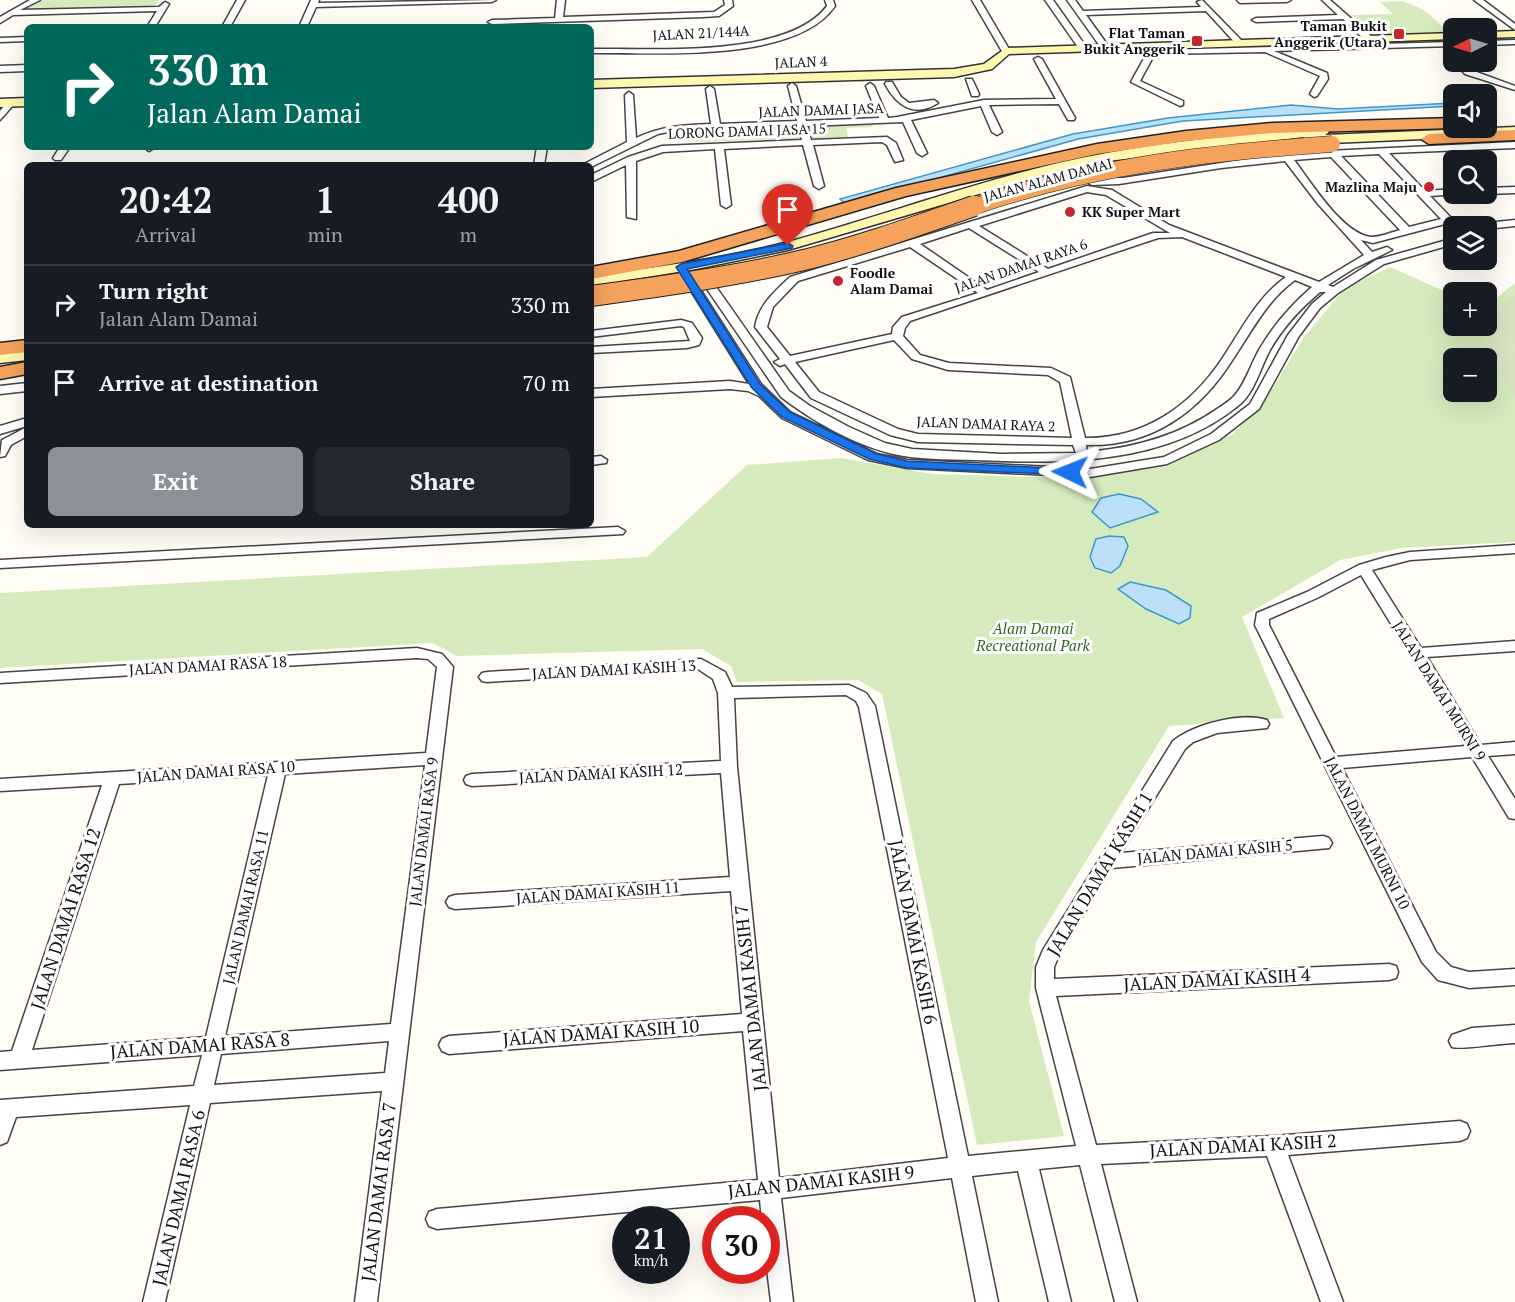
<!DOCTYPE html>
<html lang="en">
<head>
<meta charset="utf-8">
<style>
  :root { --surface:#171b24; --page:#242831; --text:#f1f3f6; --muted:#9ea1a6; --line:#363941; --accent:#8c9099 }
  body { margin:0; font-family:"PT Serif",serif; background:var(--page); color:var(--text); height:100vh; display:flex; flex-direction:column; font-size:22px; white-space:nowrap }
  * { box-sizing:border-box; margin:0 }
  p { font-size:20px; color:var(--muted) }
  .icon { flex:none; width:33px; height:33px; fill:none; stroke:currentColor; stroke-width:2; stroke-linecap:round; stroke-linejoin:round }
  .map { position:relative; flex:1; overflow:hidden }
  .panel { position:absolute; left:24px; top:162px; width:570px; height:366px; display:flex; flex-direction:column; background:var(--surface); border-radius:9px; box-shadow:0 6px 24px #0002 }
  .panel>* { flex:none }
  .banner { position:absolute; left:24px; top:24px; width:570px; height:126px; border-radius:9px; box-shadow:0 6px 24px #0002; background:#00695c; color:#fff; overflow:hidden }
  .needle { width:39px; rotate:265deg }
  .tools { position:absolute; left:1443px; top:18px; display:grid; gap:12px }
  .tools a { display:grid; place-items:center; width:54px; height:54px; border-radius:9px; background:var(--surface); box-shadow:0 6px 24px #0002; font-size:30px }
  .speed { position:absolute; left:612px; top:1206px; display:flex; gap:12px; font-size:30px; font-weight:700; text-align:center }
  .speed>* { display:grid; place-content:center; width:78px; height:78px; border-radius:50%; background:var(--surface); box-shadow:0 6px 24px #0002; line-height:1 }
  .speed small { font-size:15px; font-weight:400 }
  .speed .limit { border:9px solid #d22; background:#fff; color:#111 }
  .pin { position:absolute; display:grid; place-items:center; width:51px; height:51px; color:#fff; margin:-62px -26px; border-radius:50% 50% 50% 0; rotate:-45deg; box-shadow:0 0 6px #0007 }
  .pin .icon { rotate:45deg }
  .me { position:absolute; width:66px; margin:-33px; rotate:272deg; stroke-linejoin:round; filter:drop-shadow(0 0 4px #0008) }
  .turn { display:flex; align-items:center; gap:21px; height:126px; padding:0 24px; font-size:27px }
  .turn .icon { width:78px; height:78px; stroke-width:2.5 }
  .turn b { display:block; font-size:42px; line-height:51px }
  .eta { display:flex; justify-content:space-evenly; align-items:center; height:102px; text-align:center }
  .eta b { font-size:36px; font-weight:800; line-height:42px }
  .button { display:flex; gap:12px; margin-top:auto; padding:12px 24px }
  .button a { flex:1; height:69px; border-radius:9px; background:var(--accent); color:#fff; font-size:24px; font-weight:800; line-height:69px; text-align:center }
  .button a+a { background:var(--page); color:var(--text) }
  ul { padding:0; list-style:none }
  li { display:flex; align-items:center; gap:18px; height:78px; padding:0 24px; border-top:2px solid var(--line) }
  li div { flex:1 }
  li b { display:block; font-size:22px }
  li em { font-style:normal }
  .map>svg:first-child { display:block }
  .green { fill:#d5ebbd; fill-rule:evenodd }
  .cemetery { fill:#d9e3c4 }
  .water { fill:#b9e0f7; stroke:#3f96cf; stroke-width:1.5 }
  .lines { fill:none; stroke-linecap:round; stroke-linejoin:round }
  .street-casing { stroke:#444; stroke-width:3 }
  .secondary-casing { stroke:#333; stroke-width:3 }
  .highway-casing { stroke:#222; stroke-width:3 }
  .street { fill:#fff; fill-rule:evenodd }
  .secondary { fill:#fff6b0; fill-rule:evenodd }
  .highway { fill:#f5a25d; fill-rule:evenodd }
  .highway-bridge-far1-casing { stroke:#222; stroke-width:17; stroke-linecap:butt }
  .highway-bridge-casing { stroke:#222; stroke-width:22; stroke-linecap:butt }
  .highway-bridge-far1 { stroke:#f5a25d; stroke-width:16 }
  .highway-bridge { stroke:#f5a25d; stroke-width:20 }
  .route { fill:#1a73e8; stroke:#114b97; stroke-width:1.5 }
  .poi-dot { fill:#c4262e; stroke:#fff; stroke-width:2 }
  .labels { text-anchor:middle; stroke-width:6; stroke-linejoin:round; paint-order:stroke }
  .far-poi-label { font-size:14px; font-weight:bold; fill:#111; stroke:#fff; text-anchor:end }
  .far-street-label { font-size:14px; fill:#111; stroke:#fff }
  .park-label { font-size:15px; font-style:italic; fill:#2f6b1f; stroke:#fff }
  .street-label { font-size:15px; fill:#111; stroke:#fff }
  .near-street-label { font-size:18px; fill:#111; stroke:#fff }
</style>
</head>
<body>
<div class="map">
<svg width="1515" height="1302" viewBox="0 0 1515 1302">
  <rect width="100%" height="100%" fill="#fffdf5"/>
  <path class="green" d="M42,0H159L155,6L30,12L23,7Z
    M1403,1L1424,10L1449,32L1372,34L1352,15L1393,14L1380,2Z
    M872,124L873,127L846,128L848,137L695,142L694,131Z
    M1390,267L1453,295L1454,326H1486L1487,306L1515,283V542L1402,548L1340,560L1242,617L1284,718L1169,726L1036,942L1029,1001L1064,1136L977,1145L882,694L858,680L737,682L731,666L702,649L457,656L433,643L0,668V593L647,557L747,465L841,458L932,474L1072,478L1168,465L1233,434L1263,404L1304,337L1345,288ZM1454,358H1486V392H1454Z"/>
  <path class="cemetery" d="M1515,295V398L1488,352L1490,320Z"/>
  <path class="water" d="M1453,103V106L1183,121L1078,139L846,204L840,199L1073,134L1168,118L1291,105L1338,109Z
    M1119,494L1141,499L1158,512L1110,528L1092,512L1101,498Z
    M1109,536L1124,537L1128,546L1120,566L1111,573L1095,568L1090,557L1096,539Z
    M1130,582L1166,590L1191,606L1190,618L1179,624L1146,609L1118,589Z"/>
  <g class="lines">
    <defs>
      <path id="street" d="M30,0H40L20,10L159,7L165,2L169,4L155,27H147L157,11L13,15L0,23V17Z
        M237,0H245L230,27H222Z
        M311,0H319L318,3L496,0L492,2L316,7L307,27H299Z
        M557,0H565L563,17L714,12L725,5L724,0H732L733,6L719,16L703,17L492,24L488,22L492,20L555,18Z
        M825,0H833L835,6C795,64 655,52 591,53V49C652,48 787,59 827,6Z
        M972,0H980L1010,51L1009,53H1003Z
        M1045,0H1053L1087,48L1086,50H1080Z
        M1067,0H1075L1083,11L1201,7L1197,2L1202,0L1244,43L1237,45L1206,11L1086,15L1109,47L1105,49H1102Z
        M1237,0H1291L1287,2L1240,3Z
        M1322,0H1330L1372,37V41H1366L1343,19L1256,22L1252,20L1256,18L1338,15Z
        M1474,0H1483L1515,24V30Z
        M27,37V41L0,42V38Z
        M1515,40V44L1486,45V41Z
        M1454,42V46L1274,51L1327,73L1328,79L1317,96L1314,97L1310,94L1320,76L1265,52L1160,54L1153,57L1140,81L1183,101V105L1180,106L1131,82L1147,53L1159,50Z
        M1038,57L1042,59L1075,118L1074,120H1068L1059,104L989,105L1002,132L997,135L992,132L981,106L911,120L927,153L922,156L917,153L903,122L807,126L811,140L887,137L896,143L903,160L895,162L887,145L882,142L813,145L824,186L819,189L814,186L803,145L724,149L731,205L726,208L721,205L715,149L663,152L636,161V219L627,217L626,165L591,182V175L628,157L662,146L802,140L798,126L673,131L658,134L591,167L582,165L627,142L625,95L629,92L633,95L636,138C661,126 684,125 711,124L706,89L710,86L714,89L720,124L797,121L788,86L792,83L796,86L806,121L879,118L866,86L870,83L874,86L888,118L897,117L984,100L1056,99L1034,59Z
        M1459,62H1467L1466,66L1471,70L1515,86V90L1465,74L1458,66Z
        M27,65V71L0,72V66Z
        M966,79H972L979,94L978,96H972Z
        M886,82H892L901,97L909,103L934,100L938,103C914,118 897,106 885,84Z
        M8,101L15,103L0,120V111Z
        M1515,142V148L1389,153L1425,191L1454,189V194H1458L1430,196L1459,226H1454V230L1445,224L1373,243L1361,240L1372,252L1387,247L1392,250L1353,269L1328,285L1333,287L1376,260L1454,238V244L1384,264L1338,293L1320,308L1299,336L1259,409L1219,440L1167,464L1090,477L907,468L868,460L782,418L759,396L748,391L730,389L591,397V389L730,381L749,384L676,267L681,264L686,267L761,384L790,412L877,454L907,460L1090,469L1164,457L1211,434L1250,404L1288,335L1312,304L1326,292H1320C1300,309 1283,327 1270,350C1260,368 1255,392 1239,405C1166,465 1064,464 975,460C946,459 917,460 889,453C851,443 811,420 781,397L696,273L697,271H705L789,391L810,406L849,427L885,443L912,449L1001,454L1076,453L1073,445L918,442L890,435L811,398L785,364L780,366L774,362L780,359L755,327C758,306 775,291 790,277L1087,186L1112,190L1169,225L1319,282L1364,255L1318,204L1285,161L1221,168L1119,184L1092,185L1087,182L1096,178H1123L1286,153ZM1379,154L1441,219L1409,227L1341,156ZM1331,157L1400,230C1392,232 1381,237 1372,237C1343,235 1311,182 1294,160ZM1087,192L1106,195L1170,233H1153L1048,269L979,226ZM969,228L1039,272L987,290L920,244ZM1182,237L1286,277C1257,297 1241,331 1222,359C1190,407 1143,439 1085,438L1070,377L1051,368L949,363L920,355L903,336L905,328L910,321L1158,238ZM910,247L978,293L902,317L893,327L892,334L790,356L767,327L773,307L798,281ZM1295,280L1312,287C1291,305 1273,326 1259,350C1251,364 1246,382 1235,395C1230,401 1223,405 1217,409C1178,436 1133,448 1087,452L1086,445C1151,447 1200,412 1233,359C1252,331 1267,300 1295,280ZM894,340L912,359L948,370L1048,375L1060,382L1072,438L918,434L898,429L819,392L795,362Z
        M60,147H70L61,160H55L53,158Z
        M144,147H154V148L149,151Z
        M537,147H547L544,165H534Z
        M1515,187V193L1486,194H1484H1486V188Z
        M1515,220V226L1486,229V226H1481L1486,223Z
        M681,320L692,323L702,338L699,345L687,348L591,353V347L690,341L684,327L681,326L591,337V331Z
        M27,383V391L0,394V386Z
        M27,418V426L0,434V426Z
        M27,427V436L11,445L5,456L0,457L2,440Z
        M601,456L607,460L606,463L591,465V457Z
        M618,527L625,531L623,534L0,568V560Z
        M1515,545V553L1410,560L1372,570L1421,648L1515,641V651L1427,657L1481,745L1515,742V754L1488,756L1515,799V819L1509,818L1472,757L1342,768L1436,952L1451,967L1469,972L1515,969V985L1469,988L1438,980L1422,962L1255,625L1257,613L1307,592L1359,565L1386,557L1410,552ZM1361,575L1466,746L1336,757L1269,625V619L1317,598Z
        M417,648L442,654L453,667L377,1302H355L382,1091L210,1103L165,1302H143L190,1105L16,1117L7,1142L0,1145V1100L194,1086L202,1055L0,1070V1052L12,1051L102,785L0,791V779L426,753L437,667L428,659L417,658L0,683V673ZM425,765L391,1024L225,1036L285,774ZM268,775L206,1037L32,1050L119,784ZM389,1041L385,1073L214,1085L221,1054Z
        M701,659L725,672L732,687L849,685L866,693L875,706L968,1156L1076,1146L1036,988V967L1043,950L1173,741C1194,724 1241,712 1267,720L1269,724L1267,728L1217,733L1193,742L1185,749L1121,853L1323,836L1329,838L1332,843L1329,848L1112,868L1060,953L1054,967V979L1389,964L1396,966L1398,972L1396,978L1389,980L1056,996L1096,1145L1274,1136L1460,1121L1467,1124L1470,1131L1467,1138L1460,1141L1288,1155L1343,1302H1321L1267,1156L1101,1164L1137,1302H1115L1080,1165L1039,1169L1071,1302H1049L1018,1171L972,1176L998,1302H976L952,1178L781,1198L793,1302H771L766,1260V1220H762L760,1200L437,1229L429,1226L426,1219L429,1212L437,1209L758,1180L743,1031L449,1054L442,1051L439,1045L442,1039L449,1036L742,1014L731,891L455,909L449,907L446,902L449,897L455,895L730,877L721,773L472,786L466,784L464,780L466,776L472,774L721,761L718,693L713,679L698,669L487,682L482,681L479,677L482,673L487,672ZM846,695L856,701L859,707L948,1158L779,1178L737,767L734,698Z
        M1515,1025V1043C1502,1043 1461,1050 1452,1047L1449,1041L1452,1035L1472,1028Z"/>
      <path id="secondary" d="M1515,31V37L1486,38V32Z
        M1454,33V39L1009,54L992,69L954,77L591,88V80L954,69L984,64L1006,48Z
        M27,98V106L0,107V99Z
        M1515,127V135L1308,144L1302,140L1304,137L1108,161L1061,170L788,250L696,269L591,286V276C656,267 723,259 788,242C878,217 967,185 1058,163C1141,144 1237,134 1323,128L1329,132L1325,135Z
        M27,350V360L0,363V353Z"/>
      <path id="highway" d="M1454,118V128L1273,133L1186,141L1097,154L906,196L682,262L591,279V267L679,251L896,188L1097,144L1186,131L1273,123Z
        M1515,130V140L1429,144L1421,139L1429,134Z
        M27,340V352L0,355V343Z
        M27,362V374L0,379V367Z"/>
    </defs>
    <use href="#street" class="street-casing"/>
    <use href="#secondary" class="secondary-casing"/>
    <use href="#highway" class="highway-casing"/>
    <use href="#street" class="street"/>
    <use href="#secondary" class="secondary"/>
    <use href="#highway" class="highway"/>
    <defs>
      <path id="highway-bridge-far1" d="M970,208C1091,166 1205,153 1332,144"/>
      <path id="highway-bridge" d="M591,296C664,286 737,276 808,259C864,245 919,225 974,206"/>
    </defs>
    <use href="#highway-bridge-far1" class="highway-bridge-far1-casing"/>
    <use href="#highway-bridge" class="highway-bridge-casing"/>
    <use href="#highway-bridge-far1" class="highway-bridge-far1"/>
    <use href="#highway-bridge" class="highway-bridge"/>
  </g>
  <path class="route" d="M788,243L793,246L792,248L687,269L760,384L790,412L877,454L907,461L1070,469L1074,470V475L907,468L869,459L782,417L752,388L676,267L681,264Z"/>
  <g class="poi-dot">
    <rect x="1393" y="28" width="12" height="12" rx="3"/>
    <rect x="1191" y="35" width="12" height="12" rx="3"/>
    <circle cx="1429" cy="187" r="6"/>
    <circle cx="1070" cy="212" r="6"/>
    <circle cx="838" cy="281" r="6"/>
  </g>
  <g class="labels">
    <g class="far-poi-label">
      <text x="1387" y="31">Taman Bukit<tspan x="1387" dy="16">Anggerik (Utara)</tspan></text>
      <text x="1185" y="38">Flat Taman<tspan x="1185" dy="16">Bukit Anggerik</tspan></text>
      <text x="1417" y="192">Mazlina Maju</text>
      <text x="1082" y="217" text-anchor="start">KK Super Mart</text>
      <text x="850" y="278" text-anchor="start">Foodle<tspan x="850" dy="16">Alam Damai</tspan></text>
    </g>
    <g class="far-street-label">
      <text transform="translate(701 33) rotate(-3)" y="5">JALAN 21/144A</text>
      <text transform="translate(801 62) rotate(-2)" y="5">JALAN 4</text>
      <text transform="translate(821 110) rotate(-2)" y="5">JALAN DAMAI JASA</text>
      <text transform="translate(747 131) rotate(-2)" y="5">LORONG DAMAI JASA 15</text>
      <text transform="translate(1048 180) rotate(-15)" y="5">JALAN ALAM DAMAI</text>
      <text transform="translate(1021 266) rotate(-19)" y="5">JALAN DAMAI RAYA 6</text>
      <text transform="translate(986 424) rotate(2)" y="5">JALAN DAMAI RAYA 2</text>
    </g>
    <g class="park-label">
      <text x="1033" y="634">Alam Damai<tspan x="1033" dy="17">Recreational Park</tspan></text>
    </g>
    <g class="street-label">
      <text transform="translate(208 666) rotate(-3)" y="5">JALAN DAMAI RASA 18</text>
      <text transform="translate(614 670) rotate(-3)" y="5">JALAN DAMAI KASIH 13</text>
      <text transform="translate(1439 691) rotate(58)" y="5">JALAN DAMAI MURNI 9</text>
      <text transform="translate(216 772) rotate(-4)" y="5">JALAN DAMAI RASA 10</text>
      <text transform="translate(601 774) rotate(-3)" y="5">JALAN DAMAI KASIH 12</text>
      <text transform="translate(424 832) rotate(-83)" y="5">JALAN DAMAI RASA 9</text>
      <text transform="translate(1367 833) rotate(63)" y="5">JALAN DAMAI MURNI 10</text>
      <text transform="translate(1215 852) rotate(-5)" y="5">JALAN DAMAI KASIH 5</text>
      <text transform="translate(598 893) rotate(-4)" y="5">JALAN DAMAI KASIH 11</text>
      <text transform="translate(246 907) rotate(-77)" y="5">JALAN DAMAI RASA 11</text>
    </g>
    <g class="near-street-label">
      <text transform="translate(1100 874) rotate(-59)" y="6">JALAN DAMAI KASIH 1</text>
      <text transform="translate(66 919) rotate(-72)" y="6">JALAN DAMAI RASA 12</text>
      <text transform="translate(913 932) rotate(79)" y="6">JALAN DAMAI KASIH 6</text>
      <text transform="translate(1217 980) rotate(-3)" y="6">JALAN DAMAI KASIH 4</text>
      <text transform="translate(751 998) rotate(-96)" y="6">JALAN DAMAI KASIH 7</text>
      <text transform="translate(601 1033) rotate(-4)" y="6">JALAN DAMAI KASIH 10</text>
      <text transform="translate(200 1046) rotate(-4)" y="6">JALAN DAMAI RASA 8</text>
      <text transform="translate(1243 1146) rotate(-3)" y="6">JALAN DAMAI KASIH 2</text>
      <text transform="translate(821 1182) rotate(-6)" y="6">JALAN DAMAI KASIH 9</text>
      <text transform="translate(379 1192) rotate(-83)" y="6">JALAN DAMAI RASA 7</text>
      <text transform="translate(179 1198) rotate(-77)" y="6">JALAN DAMAI RASA 6</text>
    </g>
  </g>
</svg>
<div class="tools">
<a><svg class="needle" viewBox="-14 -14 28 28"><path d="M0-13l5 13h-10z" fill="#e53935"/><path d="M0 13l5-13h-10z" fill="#9ea1a6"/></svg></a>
<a><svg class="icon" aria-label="sound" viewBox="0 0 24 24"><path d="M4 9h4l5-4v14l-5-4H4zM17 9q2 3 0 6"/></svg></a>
<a><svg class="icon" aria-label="search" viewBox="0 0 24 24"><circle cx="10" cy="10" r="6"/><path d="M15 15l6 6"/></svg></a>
<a><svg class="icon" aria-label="layers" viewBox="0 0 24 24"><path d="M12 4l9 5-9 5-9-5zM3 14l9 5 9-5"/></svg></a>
<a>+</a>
<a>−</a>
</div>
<div class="speed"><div>21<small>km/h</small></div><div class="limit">30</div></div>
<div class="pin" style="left:788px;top:246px;background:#d93025"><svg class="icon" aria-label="arrive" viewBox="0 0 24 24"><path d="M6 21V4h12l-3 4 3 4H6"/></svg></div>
<svg class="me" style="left:1070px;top:472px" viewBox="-20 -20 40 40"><path d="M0-17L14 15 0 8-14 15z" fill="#1a73e8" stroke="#fff" stroke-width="4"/></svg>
<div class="banner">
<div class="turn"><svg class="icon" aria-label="right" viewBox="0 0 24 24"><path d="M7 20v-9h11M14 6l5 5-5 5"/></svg><div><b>330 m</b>Jalan Alam Damai</div></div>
</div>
<section class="panel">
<div class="eta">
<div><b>20:42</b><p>Arrival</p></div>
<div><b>1</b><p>min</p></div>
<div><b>400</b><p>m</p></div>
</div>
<ul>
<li><svg class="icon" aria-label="right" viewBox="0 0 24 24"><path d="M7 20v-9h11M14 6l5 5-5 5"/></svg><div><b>Turn right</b><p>Jalan Alam Damai</p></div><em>330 m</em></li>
<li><svg class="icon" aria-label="arrive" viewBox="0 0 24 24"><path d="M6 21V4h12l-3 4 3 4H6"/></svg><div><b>Arrive at destination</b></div><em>70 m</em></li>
</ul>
<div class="button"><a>Exit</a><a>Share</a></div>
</section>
</div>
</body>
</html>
